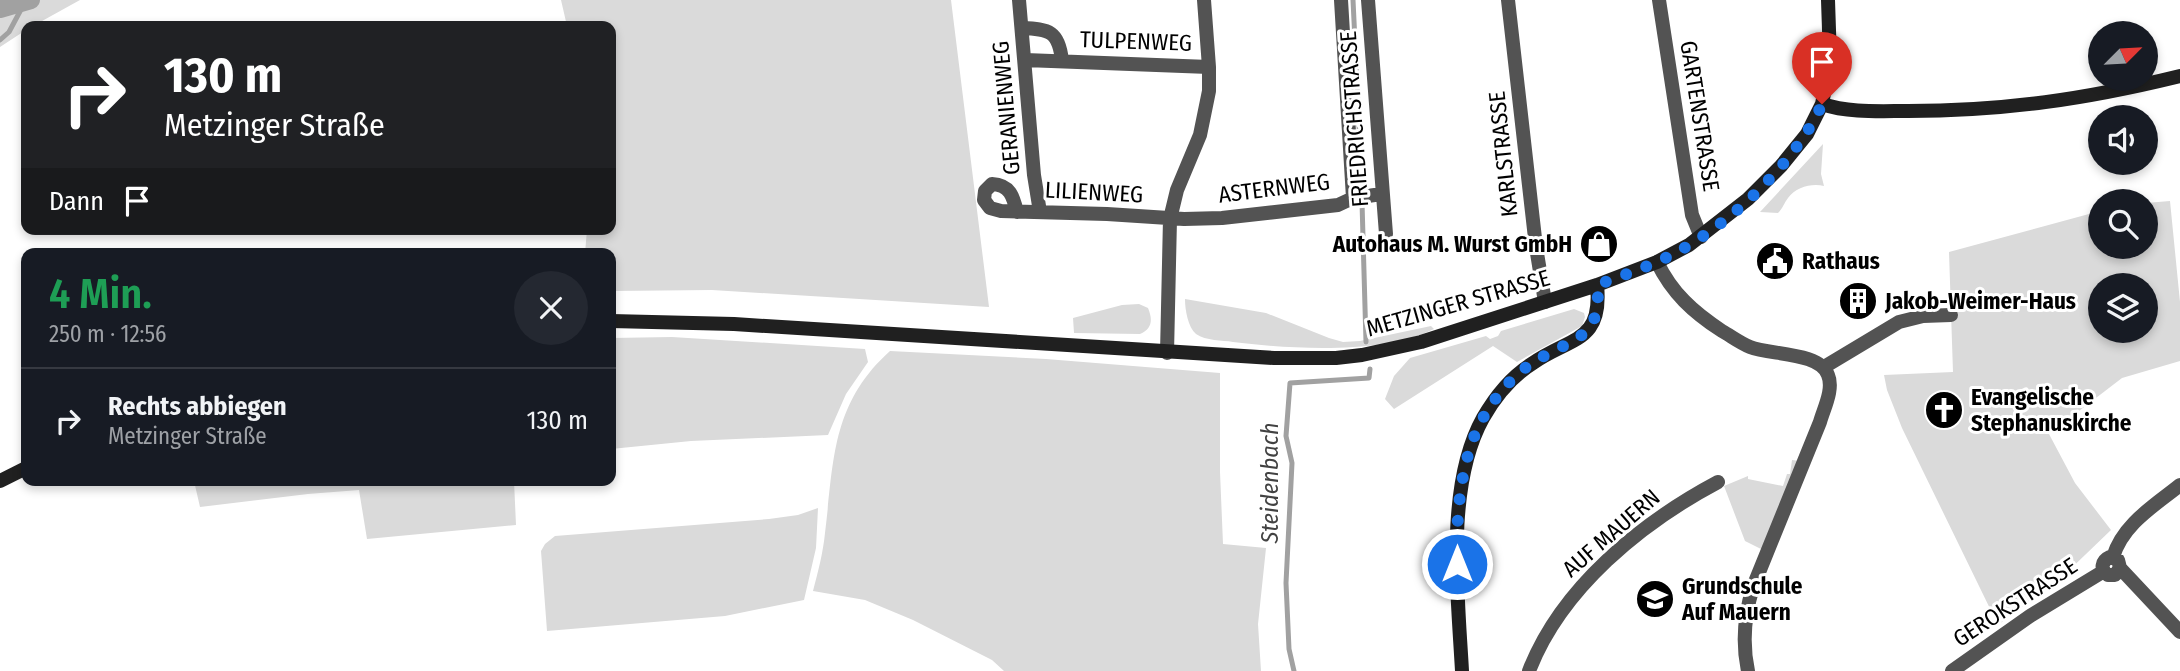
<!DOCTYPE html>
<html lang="de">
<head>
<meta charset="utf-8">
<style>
  :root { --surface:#171b24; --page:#242831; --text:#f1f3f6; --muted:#9ea1a6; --line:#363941 }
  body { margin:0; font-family:"Fira Sans Condensed",sans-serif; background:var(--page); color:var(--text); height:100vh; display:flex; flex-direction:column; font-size:26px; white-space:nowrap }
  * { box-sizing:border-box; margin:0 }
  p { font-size:23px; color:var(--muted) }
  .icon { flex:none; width:38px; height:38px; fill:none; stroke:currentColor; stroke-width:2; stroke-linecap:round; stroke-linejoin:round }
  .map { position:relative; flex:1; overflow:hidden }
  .side { position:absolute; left:21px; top:248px; width:595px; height:238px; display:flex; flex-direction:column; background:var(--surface); border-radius:14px; box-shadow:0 4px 10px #0003 }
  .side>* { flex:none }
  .hud { position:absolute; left:21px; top:21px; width:595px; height:214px; border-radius:14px; box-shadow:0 4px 10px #0003; background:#202124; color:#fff; overflow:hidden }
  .needle { width:46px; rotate:66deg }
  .controls { position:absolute; left:2088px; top:21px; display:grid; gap:14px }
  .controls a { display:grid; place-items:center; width:70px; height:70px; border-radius:50%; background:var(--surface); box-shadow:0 4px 10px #0003; font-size:35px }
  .pin { position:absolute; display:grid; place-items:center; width:60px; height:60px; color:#fff; margin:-72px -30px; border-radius:50% 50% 50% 0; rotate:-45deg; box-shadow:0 0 7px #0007 }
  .pin .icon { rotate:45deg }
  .me { position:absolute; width:77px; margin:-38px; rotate:0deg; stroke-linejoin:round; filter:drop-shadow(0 0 5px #0008) }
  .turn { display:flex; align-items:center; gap:24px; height:147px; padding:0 28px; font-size:32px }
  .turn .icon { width:91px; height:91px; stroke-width:2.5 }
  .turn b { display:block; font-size:49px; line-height:60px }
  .then { display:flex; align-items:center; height:66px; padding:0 28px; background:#0003; gap:14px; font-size:26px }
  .round { display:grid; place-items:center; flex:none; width:74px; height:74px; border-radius:37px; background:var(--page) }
  .headline { display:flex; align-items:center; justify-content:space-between; height:119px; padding:0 28px }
  h1 { font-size:42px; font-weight:600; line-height:52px; color:#1e9e55 }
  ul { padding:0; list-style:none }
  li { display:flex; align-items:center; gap:21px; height:105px; padding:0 28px; border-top:2px solid var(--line) }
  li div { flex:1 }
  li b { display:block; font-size:26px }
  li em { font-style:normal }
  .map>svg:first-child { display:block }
  .green { fill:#dadada; fill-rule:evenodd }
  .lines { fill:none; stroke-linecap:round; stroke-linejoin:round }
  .stream { stroke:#a1a1a1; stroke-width:5 }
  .canal { stroke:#a1a1a1; stroke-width:18 }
  .street { stroke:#535353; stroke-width:14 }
  .secondary { stroke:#202020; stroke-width:14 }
  .route { stroke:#1a73e8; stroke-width:12; stroke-dasharray:0 21.6 }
  .labels { text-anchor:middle; stroke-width:6; stroke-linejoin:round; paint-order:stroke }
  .street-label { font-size:23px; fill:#000; stroke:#fff }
  .poi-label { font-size:23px; font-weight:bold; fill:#000; stroke:#fff; text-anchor:start }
  .water-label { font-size:24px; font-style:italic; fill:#424242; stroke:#fff }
</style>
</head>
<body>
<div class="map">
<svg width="2180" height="671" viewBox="0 0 2180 671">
  <rect width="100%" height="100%" fill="#fff"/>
  <path class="green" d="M0,0H80L33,26H26V30L0,47Z
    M561,0H951L989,307L712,290L611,291V254H585L587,229H611V26H567Z
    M1823,144L1821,174L1824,186C1812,183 1796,187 1788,198C1784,203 1783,208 1778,213L1760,212Z
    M2170,201L2180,302V361L2122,378L2049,434L2075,483L2111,530L2060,579L1998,625L1902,428L1887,390L1884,375L1953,372L1949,252L2100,211V247H2146V203ZM2100,285H2146V331H2100Z
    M1185,299L1266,313L1329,338L1343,342L1360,341L1431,326L1434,329C1383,355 1289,349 1233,342C1222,340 1206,341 1196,334C1188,327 1185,310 1185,299Z
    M1139,304L1148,308C1153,320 1152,329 1140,334L1074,333L1073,318L1122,305Z
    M1574,309L1584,313L1585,317L1582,326L1517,362L1493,346L1394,409L1385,399L1394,376L1410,358L1486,336L1490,339L1498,336L1501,331Z
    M672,337L865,349L868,362L846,394L828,435L691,441L611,449V338Z
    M890,351L1046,359L1220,373V472L1223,544L1266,548L1258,624L1261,671H1004L992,660L913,620L865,600L813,591C818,572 823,553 825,533C834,461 831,404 890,351Z
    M1792,460L1800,461L1763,550L1745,541L1724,486L1748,476V479L1783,486L1787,474H1790Z
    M194,481H514L516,525L367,539L359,490L308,494L200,507Z
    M818,508L816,548L804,600L725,616L547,631L541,551L545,544L555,536L769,519L798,515Z"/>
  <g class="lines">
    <path class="stream" d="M1353,0L1362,188
      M0,40L9,32L25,2
      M1362,202L1366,342
      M1294,671L1289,649L1286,583L1292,463L1286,436L1290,383L1369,378L1370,369"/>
    <path class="canal" d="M0,9L31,0"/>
    <path class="street" d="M1019,0L1034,175L1040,212
      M1341,0L1353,198
      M1368,0L1386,234
      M1508,0L1536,247L1545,302
      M1659,0L1692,215L1701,237
      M1022,28C1049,29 1059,31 1062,61
      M1025,60L1209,67
      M1017,212C1013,196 1010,185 992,184L985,191L984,200L990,208L1001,211L1107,214L1184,219L1222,218L1338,205L1353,198L1382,194
      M1657,262C1672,293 1693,312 1722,331C1731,336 1740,343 1750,347C1770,355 1820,352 1828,375C1834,389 1824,408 1820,422L1753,587C1745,613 1742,643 1748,671
      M1167,353L1170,219L1177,190L1200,135L1209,91V67L1204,0
      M1824,367L1899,322L1923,316L1951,315
      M2113,557C2123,524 2154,506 2180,485
      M2120,568L2115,575H2108C2100,570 2101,561 2110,557L2118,560L2120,568L2180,632
      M1529,671C1561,588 1641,523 1718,482
      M1952,671L2030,616L2104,571"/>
    <path class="secondary" d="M1822,104C1849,113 1879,111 1908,111C2005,111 2086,99 2180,76
      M611,321L734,324L1274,358H1336L1362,355L1421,342L1597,285L1657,262L1689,245L1748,199L1781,166L1807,134L1822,104L1827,78L1830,60L1828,0
      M0,481L26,468
      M1462,671C1458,596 1445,486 1483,418C1495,397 1512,376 1533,363C1570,337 1603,343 1597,285"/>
  </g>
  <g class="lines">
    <path class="route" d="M1457,564C1456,517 1460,454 1486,413C1497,395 1511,378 1528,366C1565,339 1604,343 1597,285C1624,275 1651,266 1677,252C1731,223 1797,161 1822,104"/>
  </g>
  <defs>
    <symbol id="shop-disc" viewBox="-11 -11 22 22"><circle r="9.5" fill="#000" stroke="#fff"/><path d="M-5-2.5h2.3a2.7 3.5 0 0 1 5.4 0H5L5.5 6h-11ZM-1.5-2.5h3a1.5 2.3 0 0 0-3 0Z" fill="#fff"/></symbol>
    <symbol id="civic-disc" viewBox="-11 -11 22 22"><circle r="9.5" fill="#000" stroke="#fff"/><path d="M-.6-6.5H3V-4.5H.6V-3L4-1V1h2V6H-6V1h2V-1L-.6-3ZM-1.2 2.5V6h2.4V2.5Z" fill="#fff"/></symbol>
    <symbol id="building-disc" viewBox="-11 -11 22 22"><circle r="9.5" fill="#000" stroke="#fff"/><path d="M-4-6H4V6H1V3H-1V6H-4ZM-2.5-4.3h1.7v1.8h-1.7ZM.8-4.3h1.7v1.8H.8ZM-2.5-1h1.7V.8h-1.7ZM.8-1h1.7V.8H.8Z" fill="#fff"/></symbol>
    <symbol id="church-disc" viewBox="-11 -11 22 22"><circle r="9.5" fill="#000" stroke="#fff"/><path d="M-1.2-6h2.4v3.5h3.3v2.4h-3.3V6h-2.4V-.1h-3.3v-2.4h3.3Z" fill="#fff"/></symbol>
    <symbol id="school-disc" viewBox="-11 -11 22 22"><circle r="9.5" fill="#000" stroke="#fff"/><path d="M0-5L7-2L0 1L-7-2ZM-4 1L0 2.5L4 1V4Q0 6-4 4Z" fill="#fff"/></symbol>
  </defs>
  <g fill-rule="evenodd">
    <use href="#shop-disc" x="1577" y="222" width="44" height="44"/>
    <use href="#civic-disc" x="1753" y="239" width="44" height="44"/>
    <use href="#building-disc" x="1836" y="279" width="44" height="44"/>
    <use href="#church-disc" x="1922" y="388" width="44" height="44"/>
    <use href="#school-disc" x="1633" y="577" width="44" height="44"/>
  </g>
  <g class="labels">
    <g class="street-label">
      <text transform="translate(1136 41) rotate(2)" y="8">TULPENWEG</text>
      <text transform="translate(1006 108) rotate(-95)" y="8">GERANIENWEG</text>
      <text transform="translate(1700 116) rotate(81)" y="8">GARTENSTRASSE</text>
      <text transform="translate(1354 119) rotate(-94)" y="8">FRIEDRICHSTRASSE</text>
      <text transform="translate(1503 154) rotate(-96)" y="8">KARLSTRASSE</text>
      <text transform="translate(1274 188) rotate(-7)" y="8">ASTERNWEG</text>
      <text transform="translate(1094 192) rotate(3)" y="8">LILIENWEG</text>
      <text transform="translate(1458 303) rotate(-16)" y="8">METZINGER STRASSE</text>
      <text transform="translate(1611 533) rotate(-41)" y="8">AUF MAUERN</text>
      <text transform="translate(2015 602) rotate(-33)" y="8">GEROKSTRASSE</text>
    </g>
    <g class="poi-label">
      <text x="1572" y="252" text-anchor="end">Autohaus M. Wurst GmbH</text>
      <text x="1802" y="269">Rathaus</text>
      <text x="1885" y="309">Jakob-Weimer-Haus</text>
      <text x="1971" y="405">Evangelische<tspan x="1971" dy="26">Stephanuskirche</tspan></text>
      <text x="1682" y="594">Grundschule<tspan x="1682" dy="26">Auf Mauern</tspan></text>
    </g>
    <g class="water-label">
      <text transform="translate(1270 483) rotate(-90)" y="8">Steidenbach</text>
    </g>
  </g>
</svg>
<div class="controls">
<a><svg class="needle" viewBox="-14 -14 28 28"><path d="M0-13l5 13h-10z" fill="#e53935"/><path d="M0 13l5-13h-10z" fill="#9ea1a6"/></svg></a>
<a><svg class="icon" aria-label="sound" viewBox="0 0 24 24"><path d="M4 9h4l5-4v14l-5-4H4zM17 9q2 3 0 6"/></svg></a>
<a><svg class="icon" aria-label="search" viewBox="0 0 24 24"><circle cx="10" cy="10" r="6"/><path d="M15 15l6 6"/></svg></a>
<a><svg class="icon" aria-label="layers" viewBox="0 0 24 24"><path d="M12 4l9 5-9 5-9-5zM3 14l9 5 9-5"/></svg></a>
</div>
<div class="pin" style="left:1822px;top:104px;background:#d93025"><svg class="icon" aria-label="arrive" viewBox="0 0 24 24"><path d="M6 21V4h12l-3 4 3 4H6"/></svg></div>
<svg class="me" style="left:1457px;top:564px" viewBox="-20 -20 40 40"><circle r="17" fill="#1a73e8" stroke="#fff" stroke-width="3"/><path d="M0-11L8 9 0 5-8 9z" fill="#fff"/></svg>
<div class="hud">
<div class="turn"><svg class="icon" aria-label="right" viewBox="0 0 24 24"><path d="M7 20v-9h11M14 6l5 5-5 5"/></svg><div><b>130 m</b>Metzinger Straße</div></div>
<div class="then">Dann<svg class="icon" aria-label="arrive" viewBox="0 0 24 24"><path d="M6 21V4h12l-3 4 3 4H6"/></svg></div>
</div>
<section class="side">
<div class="headline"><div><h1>4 Min.</h1><p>250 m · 12:56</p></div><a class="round"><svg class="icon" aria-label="close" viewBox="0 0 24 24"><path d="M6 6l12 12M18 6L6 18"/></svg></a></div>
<ul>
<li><svg class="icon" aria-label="right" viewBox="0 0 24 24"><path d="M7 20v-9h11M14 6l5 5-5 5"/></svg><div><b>Rechts abbiegen</b><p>Metzinger Straße</p></div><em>130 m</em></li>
</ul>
</section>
</div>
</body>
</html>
